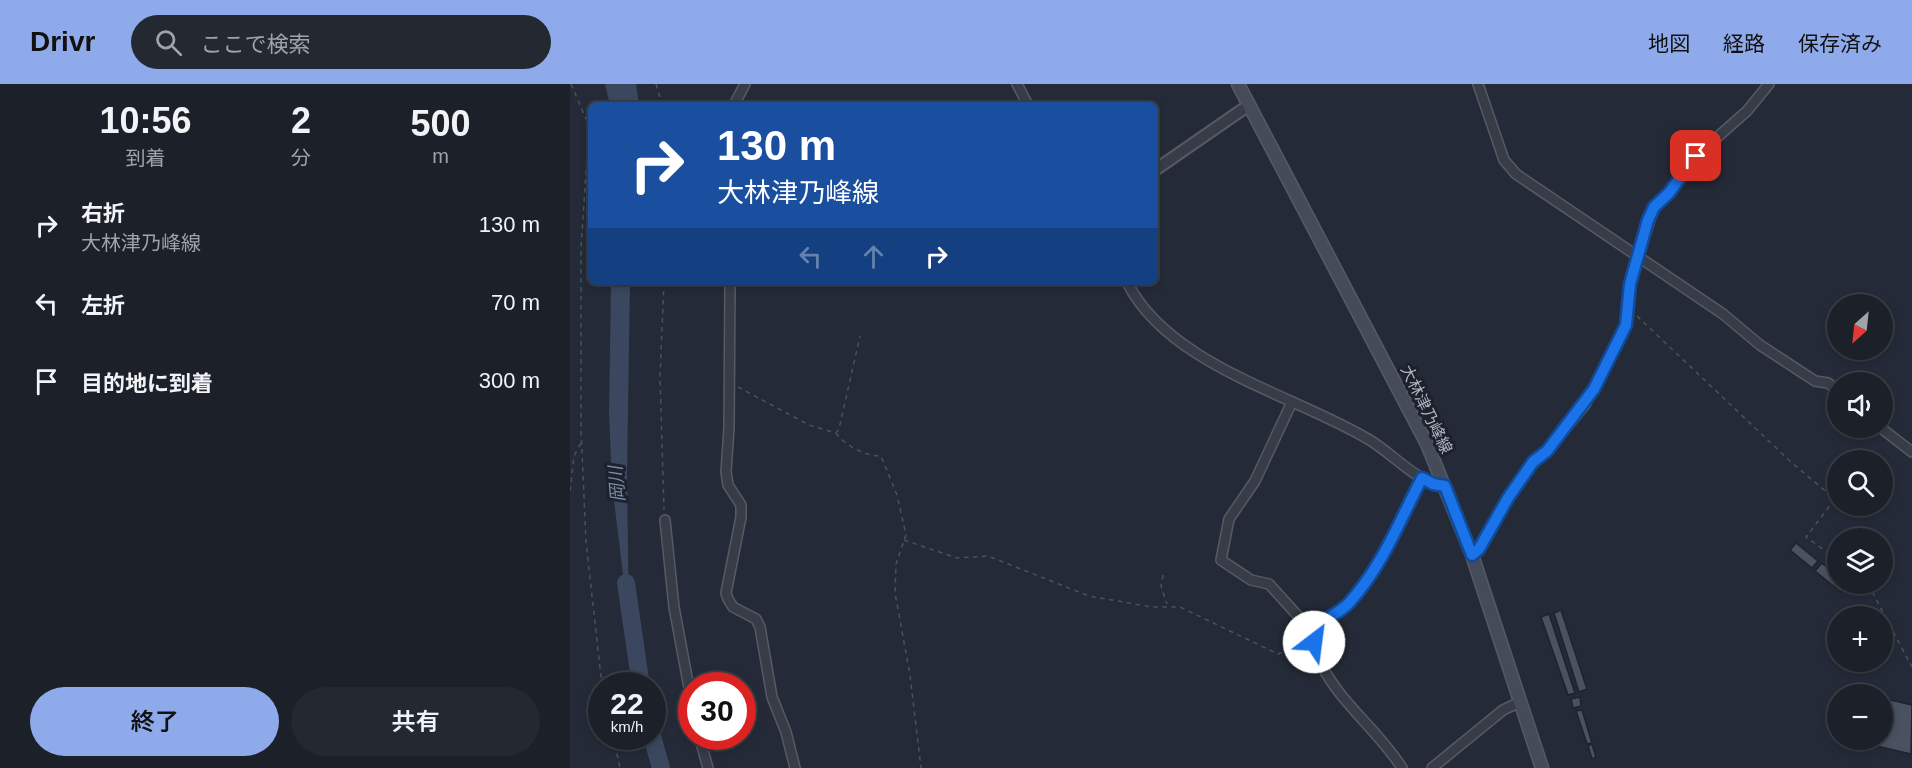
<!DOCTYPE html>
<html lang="ja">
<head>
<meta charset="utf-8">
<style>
  :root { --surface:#1b2029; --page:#242831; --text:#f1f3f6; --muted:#a0a3a8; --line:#393e46; --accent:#8faaeb }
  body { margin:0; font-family:Arial,"Noto Sans JP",sans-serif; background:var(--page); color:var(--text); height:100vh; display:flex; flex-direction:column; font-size:22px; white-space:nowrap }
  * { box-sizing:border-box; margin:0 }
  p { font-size:20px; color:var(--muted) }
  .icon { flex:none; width:33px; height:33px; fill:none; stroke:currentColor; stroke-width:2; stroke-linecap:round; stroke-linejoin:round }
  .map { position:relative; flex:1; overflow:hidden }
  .side { display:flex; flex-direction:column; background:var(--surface); width:570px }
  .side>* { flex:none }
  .guide { position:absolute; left:18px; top:18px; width:570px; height:183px; border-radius:9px; box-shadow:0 3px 9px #0003,0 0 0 2px var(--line); background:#1a4fa0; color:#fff; overflow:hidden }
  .needle { width:39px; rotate:207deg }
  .tools { position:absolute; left:1257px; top:210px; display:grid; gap:12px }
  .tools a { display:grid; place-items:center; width:66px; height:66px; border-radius:50%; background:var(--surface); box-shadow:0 3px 9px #0003,0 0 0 2px var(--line); font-size:30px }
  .speed { position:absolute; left:18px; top:588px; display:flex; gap:12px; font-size:30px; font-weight:700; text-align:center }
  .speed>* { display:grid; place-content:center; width:78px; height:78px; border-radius:50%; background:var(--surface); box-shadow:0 3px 9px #0003,0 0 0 2px var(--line); line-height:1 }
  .speed small { font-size:15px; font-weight:400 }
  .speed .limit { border:9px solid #d22; background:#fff; color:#111 }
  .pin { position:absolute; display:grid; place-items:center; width:51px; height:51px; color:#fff; margin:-26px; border-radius:12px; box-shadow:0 3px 9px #0006 }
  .me { position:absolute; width:66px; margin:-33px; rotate:30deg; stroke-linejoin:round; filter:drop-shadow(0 0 4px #0008) }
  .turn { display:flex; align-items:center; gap:21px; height:126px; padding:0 30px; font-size:27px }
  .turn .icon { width:78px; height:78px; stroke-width:2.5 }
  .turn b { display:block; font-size:42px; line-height:51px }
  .lanes { display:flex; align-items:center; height:57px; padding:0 30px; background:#0003; justify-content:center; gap:30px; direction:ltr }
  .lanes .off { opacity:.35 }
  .eta { display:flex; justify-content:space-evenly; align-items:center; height:102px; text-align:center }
  .eta b { font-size:36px; font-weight:600; line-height:42px }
  .action { display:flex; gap:12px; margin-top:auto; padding:12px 30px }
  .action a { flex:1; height:69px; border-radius:36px; background:var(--accent); color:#111; font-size:24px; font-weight:600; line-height:69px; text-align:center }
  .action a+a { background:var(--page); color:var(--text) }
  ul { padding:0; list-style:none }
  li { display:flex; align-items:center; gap:18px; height:78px; padding:0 30px }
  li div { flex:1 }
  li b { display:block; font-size:22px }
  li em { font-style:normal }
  header { display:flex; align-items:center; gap:36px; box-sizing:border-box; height:84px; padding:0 30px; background:var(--accent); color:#111 }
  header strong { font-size:28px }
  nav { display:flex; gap:33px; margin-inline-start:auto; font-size:21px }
  .search { width:420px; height:54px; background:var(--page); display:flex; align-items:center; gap:15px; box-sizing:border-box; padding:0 21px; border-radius:33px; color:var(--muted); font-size:22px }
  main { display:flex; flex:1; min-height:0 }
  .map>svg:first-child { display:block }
  .water { fill:#3b475e }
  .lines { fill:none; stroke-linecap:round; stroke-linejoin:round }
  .river { stroke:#3b475e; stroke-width:18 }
  .building { fill:#4a5160; stroke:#1e232e; stroke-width:1.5 }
  .minor-casing { stroke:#555a65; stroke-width:12 }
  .tertiary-casing { stroke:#555a65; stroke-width:14 }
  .secondary-casing { stroke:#555a65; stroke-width:15 }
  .path { stroke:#475559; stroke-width:1.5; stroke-dasharray:4.5 4.5; stroke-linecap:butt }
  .minor { stroke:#373c47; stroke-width:9 }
  .tertiary { stroke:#373c47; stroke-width:10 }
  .secondary { stroke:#464b5a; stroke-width:12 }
  .route-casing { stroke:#114b97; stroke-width:15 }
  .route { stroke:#1a73e8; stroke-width:10 }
  .labels { text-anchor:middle; stroke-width:6; stroke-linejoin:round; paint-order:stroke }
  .street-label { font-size:16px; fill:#b2b7c4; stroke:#1c212c }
  .water-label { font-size:18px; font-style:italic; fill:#7d8ca9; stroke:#1c212c }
</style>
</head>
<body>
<header>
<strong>Drivr</strong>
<div class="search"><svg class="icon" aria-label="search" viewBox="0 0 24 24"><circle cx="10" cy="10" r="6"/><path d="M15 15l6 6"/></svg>ここで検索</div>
<nav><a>地図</a><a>経路</a><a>保存済み</a></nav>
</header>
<main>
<section class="side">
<div class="eta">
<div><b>10:56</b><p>到着</p></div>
<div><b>2</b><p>分</p></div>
<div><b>500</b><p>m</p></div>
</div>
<ul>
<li><svg class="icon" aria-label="right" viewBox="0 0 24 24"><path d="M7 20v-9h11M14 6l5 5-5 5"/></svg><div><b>右折</b><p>大林津乃峰線</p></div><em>130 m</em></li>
<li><svg class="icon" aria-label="left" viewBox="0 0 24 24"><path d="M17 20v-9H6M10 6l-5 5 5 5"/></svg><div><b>左折</b></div><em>70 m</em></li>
<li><svg class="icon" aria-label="arrive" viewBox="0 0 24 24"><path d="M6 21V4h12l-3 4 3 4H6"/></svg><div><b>目的地に到着</b></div><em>300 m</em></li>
</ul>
<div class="action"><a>終了</a><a>共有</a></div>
</section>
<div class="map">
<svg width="1342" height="684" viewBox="0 0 1342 684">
  <rect width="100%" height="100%" fill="#242a37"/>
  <path class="water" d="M35,0H66L69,21H40Z
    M41,198H60L57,390L59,540L42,400L39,328Z"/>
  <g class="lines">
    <path class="river" d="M56,499L71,602
      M82,652L91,684"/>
  </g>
  <path class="building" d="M1226,459L1248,477L1242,484L1220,466Z
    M1252,479L1268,493V500H1277L1271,508L1245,487Z
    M991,526L1017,605L1009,608L984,529Z
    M979,530L1005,609L998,611L971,533Z
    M1010,613L1011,622L1003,624L1001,615Z
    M1312,614L1342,621L1341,670L1281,656H1312Z
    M1012,626L1022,659L1017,660L1006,627Z
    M1022,660L1026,673L1022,675L1018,662Z"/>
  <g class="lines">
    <defs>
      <path id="minor" d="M447,0L458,21
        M908,0L934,76L946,90L1153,230L1190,261L1245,297L1258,299L1268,307
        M164,21L175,0
        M160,198L159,344L156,388L158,401L171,421V433L156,509L158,515L163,523L186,535L190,543L202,613L216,648L225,684
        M557,198C598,281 722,310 798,355C824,370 845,398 875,402
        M722,318L685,397L659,435L651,476L681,496L699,500L738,543L745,547
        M1311,344L1342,368
        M95,436L104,523L122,620
        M902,471L909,465L938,414L963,378L977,367L1015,321L1052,252L1058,229L1060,200L1084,123L1099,109L1126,72L1177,27L1199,0
        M129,652L138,684
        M832,684C807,644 765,616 747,571C733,539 762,536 778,520C812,485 830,436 852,394
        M862,684L933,626L950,618"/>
      <path id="tertiary" d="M585,86L679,21"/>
      <path id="secondary" d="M668,0L857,360L902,471L972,684"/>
    </defs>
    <use href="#minor" class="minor-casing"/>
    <use href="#tertiary" class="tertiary-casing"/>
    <use href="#secondary" class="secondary-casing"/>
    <path class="path" d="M1,0L19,42L11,164V344L16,458L32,602
      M86,0L92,21
      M94,198L90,292L94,426
      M1067,232L1222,379L1265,415L1236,453L1268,476
      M168,303L239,341L266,349L269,345L290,252
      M266,349C274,361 297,373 311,372L327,411L336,451L326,480L325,509L340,591L351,684
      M0,407L4,372L11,359
      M334,456L387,474L418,472L519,512L582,523H610L708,570L734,559
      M593,491L591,502L597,520
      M1298,500L1342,583
      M43,652L50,684"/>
    <use href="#minor" class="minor"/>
    <use href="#tertiary" class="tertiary"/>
    <use href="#secondary" class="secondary"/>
  </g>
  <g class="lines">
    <defs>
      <path id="route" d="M744,558C746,534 765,534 779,519C812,483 830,436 852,394L863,400L875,402L902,471L909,465L938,414L963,378L977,367L1024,305L1056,241L1060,200L1078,136L1084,123L1099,109L1126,72"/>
    </defs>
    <use href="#route" class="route-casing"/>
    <use href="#route" class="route"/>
  </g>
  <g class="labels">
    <g class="street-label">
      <text transform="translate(857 325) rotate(64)" y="6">大林津乃峰線</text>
    </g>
    <g class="water-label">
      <text transform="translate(47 400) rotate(-95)" y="6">岡川</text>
    </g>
  </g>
</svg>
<div class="tools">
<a><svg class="needle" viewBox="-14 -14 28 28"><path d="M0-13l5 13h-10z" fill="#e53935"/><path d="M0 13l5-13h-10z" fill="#a0a3a8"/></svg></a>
<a><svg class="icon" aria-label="sound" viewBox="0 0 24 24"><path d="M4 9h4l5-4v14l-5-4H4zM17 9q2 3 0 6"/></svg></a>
<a><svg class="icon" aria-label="search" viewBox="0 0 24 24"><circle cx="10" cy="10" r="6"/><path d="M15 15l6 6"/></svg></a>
<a><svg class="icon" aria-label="layers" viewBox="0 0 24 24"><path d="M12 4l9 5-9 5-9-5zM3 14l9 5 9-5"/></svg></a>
<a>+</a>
<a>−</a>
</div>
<div class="speed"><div>22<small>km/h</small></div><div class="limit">30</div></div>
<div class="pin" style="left:1126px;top:72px;background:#d93025"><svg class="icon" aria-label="arrive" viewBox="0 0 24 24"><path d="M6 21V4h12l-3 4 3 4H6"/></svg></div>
<svg class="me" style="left:744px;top:558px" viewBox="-20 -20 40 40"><circle r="19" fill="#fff"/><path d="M0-13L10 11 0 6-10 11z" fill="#1a73e8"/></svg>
<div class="guide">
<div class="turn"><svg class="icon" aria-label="right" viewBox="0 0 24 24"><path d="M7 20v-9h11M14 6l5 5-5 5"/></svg><div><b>130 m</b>大林津乃峰線</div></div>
<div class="lanes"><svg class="icon off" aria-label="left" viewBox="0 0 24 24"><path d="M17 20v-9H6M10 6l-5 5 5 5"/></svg><svg class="icon off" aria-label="ahead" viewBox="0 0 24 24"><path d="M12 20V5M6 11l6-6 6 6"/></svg><svg class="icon" aria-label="right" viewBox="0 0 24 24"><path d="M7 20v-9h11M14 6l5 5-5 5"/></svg></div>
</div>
</div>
</main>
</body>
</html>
